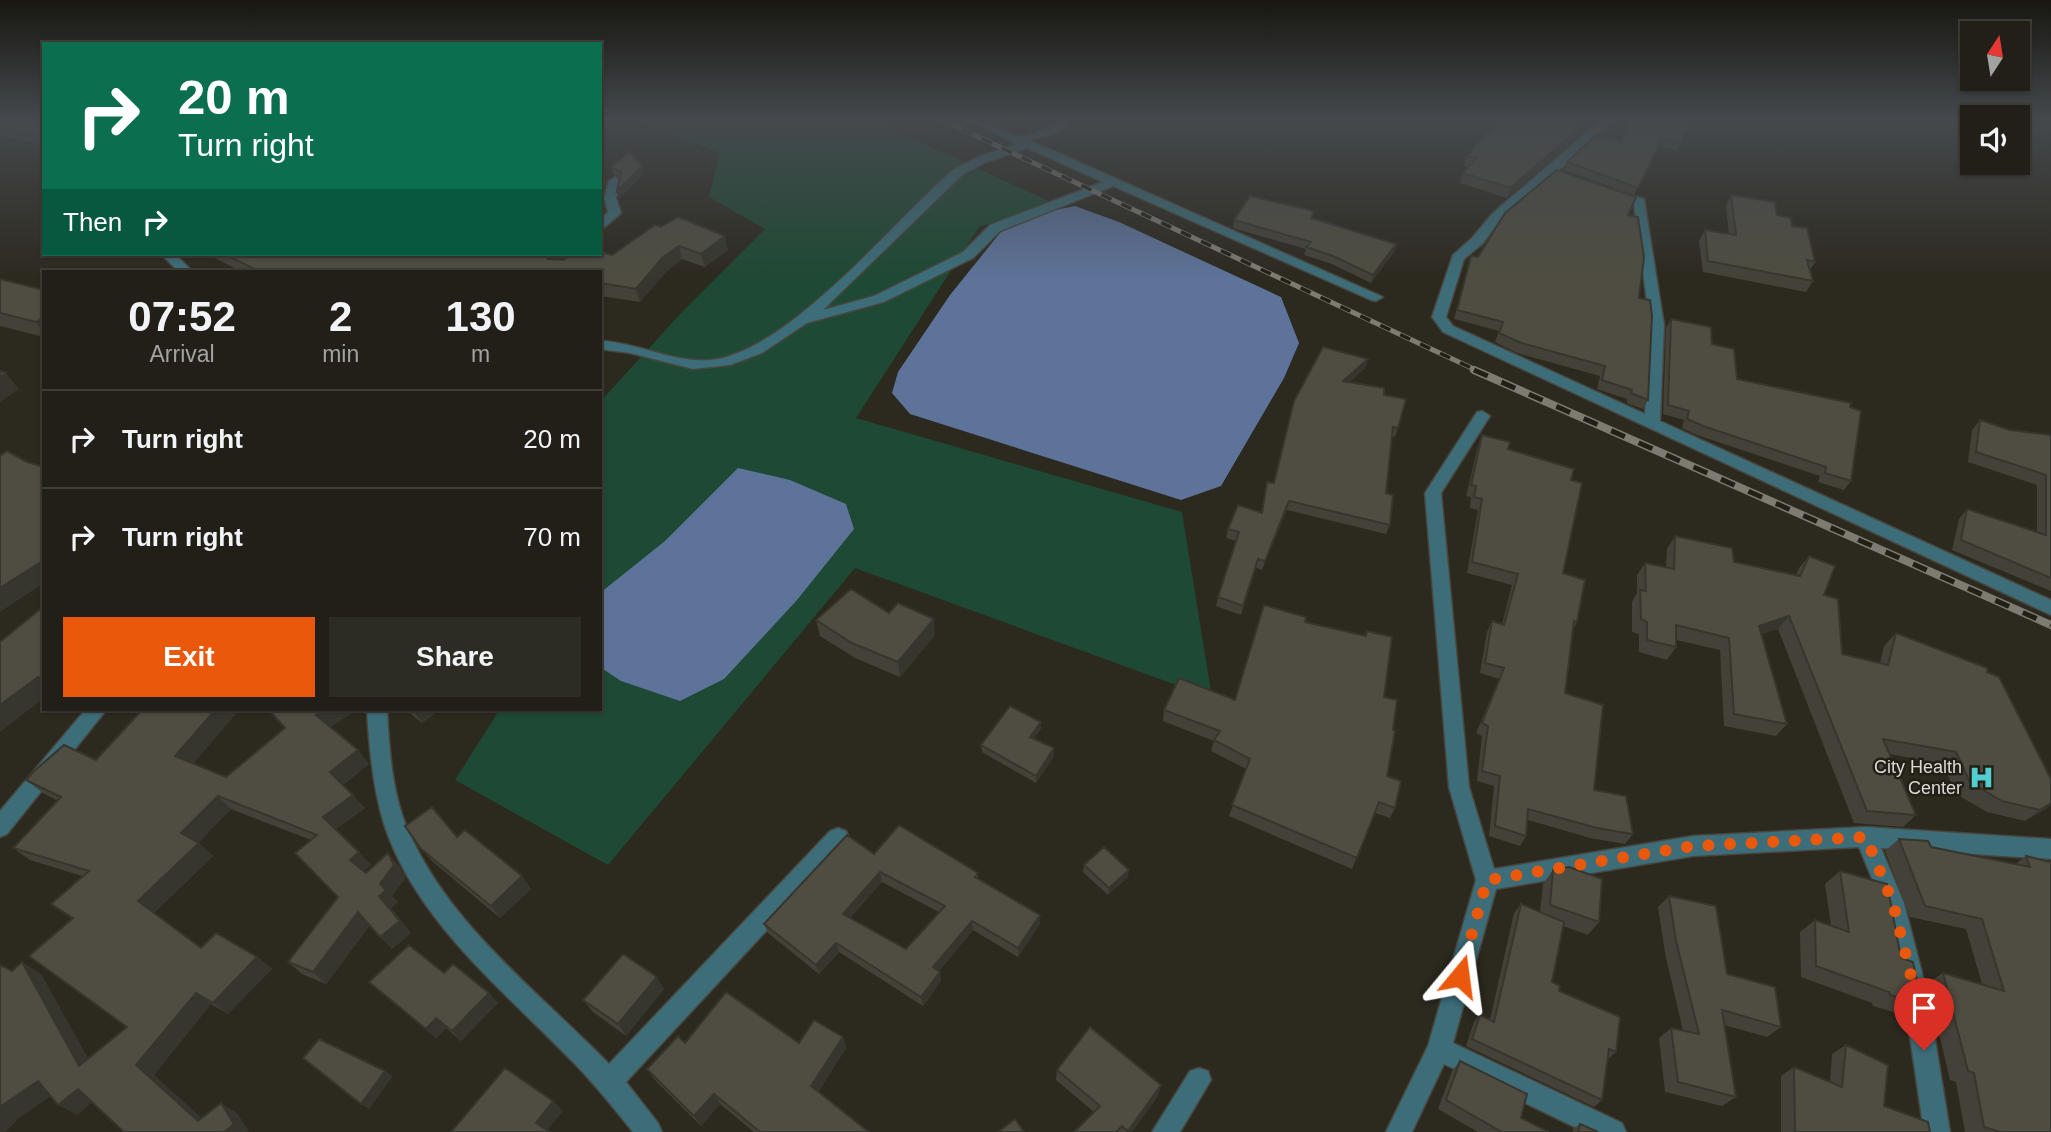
<!DOCTYPE html>
<html lang="en">
<head>
<meta charset="utf-8">
<style>
  :root { --surface:#211f17; --page:#2d2c24; --text:#f1f3f6; --muted:#a2a2a1; --line:#3e3d36; --accent:#ea580c }
  body { margin:0; font-family:Arial,sans-serif; background:var(--page); color:var(--text); height:100vh; display:flex; flex-direction:column; font-size:26px; white-space:nowrap }
  * { box-sizing:border-box; margin:0 }
  p { font-size:23px; color:var(--muted) }
  .icon { flex:none; width:38px; height:38px; fill:none; stroke:currentColor; stroke-width:2; stroke-linecap:round; stroke-linejoin:round }
  .map { position:relative; flex:1; overflow:hidden }
  .details { position:absolute; left:42px; top:270px; width:560px; height:441px; display:flex; flex-direction:column; background:var(--surface); border-radius:0px; box-shadow:0 2px 5px #0004,0 0 0 2px var(--line) }
  .details>* { flex:none }
  .hud { position:absolute; left:42px; top:42px; width:560px; height:214px; border-radius:0px; box-shadow:0 2px 5px #0004,0 0 0 2px var(--line); background:#0b6e4f; color:#fff; overflow:hidden }
  .needle { width:46px; rotate:12deg }
  .fabs { position:absolute; left:1960px; top:21px; display:grid; gap:14px }
  .fabs a { display:grid; place-items:center; width:70px; height:70px; border-radius:0px; background:var(--surface); box-shadow:0 2px 5px #0004,0 0 0 2px var(--line); font-size:35px }
  .pin { position:absolute; display:grid; place-items:center; width:60px; height:60px; color:#fff; margin:-72px -30px; border-radius:50% 50% 50% 0; rotate:-45deg; box-shadow:0 0 7px #0007 }
  .pin .icon { rotate:45deg }
  .me { position:absolute; width:77px; margin:-38px; rotate:16deg; stroke-linejoin:round; filter:drop-shadow(0 0 5px #0008) }
  .turn { display:flex; align-items:center; gap:24px; height:147px; padding:0 21px; font-size:32px }
  .turn .icon { width:91px; height:91px; stroke-width:2.5 }
  .turn b { display:block; font-size:49px; line-height:60px }
  .then { display:flex; align-items:center; height:66px; padding:0 21px; background:#0003; gap:14px; font-size:26px }
  .eta { display:flex; justify-content:space-evenly; align-items:center; height:119px; text-align:center }
  .eta b { font-size:42px; font-weight:700; line-height:49px }
  .action { display:flex; gap:14px; margin-top:auto; padding:14px 21px }
  .action a { flex:1; height:80px; border-radius:0px; background:var(--accent); color:#fff; font-size:28px; font-weight:700; line-height:80px; text-align:center }
  .action a+a { background:var(--page); color:var(--text) }
  ul { padding:0; list-style:none }
  li { display:flex; align-items:center; gap:21px; height:98px; padding:0 21px; border-top:2px solid var(--line) }
  li div { flex:1 }
  li b { display:block; font-size:26px }
  li em { font-style:normal }
  .map>svg:first-child { display:block }
  .green { fill:#1e4934 }
  .water { fill:#5d7399 }
  .lines { fill:none; stroke-linecap:round; stroke-linejoin:round }
  .minor-casing { stroke:#48453c; stroke-width:3 }
  .minor { fill:#3c6d79; fill-rule:evenodd }
  .rail-far1-casing { stroke:#7e7b73; stroke-width:5 }
  .rail-casing { stroke:#7e7b73; stroke-width:8 }
  .rail-far1 { stroke:#222016; stroke-width:3.5; stroke-dasharray:11; stroke-linecap:butt }
  .rail { stroke:#222016; stroke-width:5; stroke-dasharray:15; stroke-linecap:butt }
  .wall { fill:#444238; fill-rule:evenodd }
  .shaded-wall { fill:#37362e }
  .building { fill:#4f4d41; stroke:#37362e; stroke-width:2; fill-rule:evenodd }
  .route { stroke:#ea580c; stroke-width:12; stroke-dasharray:0 21.6 }
  .labels { text-anchor:middle; stroke-width:5; stroke-linejoin:round; paint-order:stroke }
  .poi-label { font-size:18px; fill:#dcdad4; stroke:#222016; text-anchor:end }
</style>
</head>
<body>
<div class="map">
<svg width="2051" height="1132" viewBox="0 0 2051 1132">
  <rect width="100%" height="100%" fill="#2c291f"/>
  <path class="green" d="M643,120H872L1051,202L979,227L856,418L1182,512L1212,698L855,568L608,865L455,780L500,709H600V402L680,314L765,229L709,197L720,153L642,123Z"/>
  <path class="water" d="M1075,206L1119,222L1281,297L1299,343L1284,378L1221,486L1181,500L910,414L892,393L898,372L950,295L1004,228L1031,215Z
    M738,468L790,480L846,504L854,529L797,600L724,679L680,701L621,681L600,667V593L665,541Z"/>
  <g class="lines">
    <defs>
      <path id="minor" d="M967,120C989,120 1004,135 1020,136C1039,136 1053,120 1072,120L1058,132L1029,140L1383,297L1376,301L1371,300L1113,186L1000,231L973,258L884,302L807,323L762,353L730,365L693,369L630,353L600,349V341C637,342 673,363 710,360C787,353 894,221 954,169L978,157L1017,144ZM1027,148L1103,182L990,225L963,252L874,296L823,310L962,175L986,162Z
        M1601,120H1614L1559,170L1567,176L1565,179L1552,176L1500,220L1483,243L1464,259L1446,317L1453,326L1645,414L1650,325L1634,204L1608,194L1614,190L1644,199L1664,325L1660,421L2051,600V615L1443,332L1432,317L1453,255L1473,237L1492,214Z
        M615,177L621,181L616,198L621,213L600,231V220L608,212L604,198L609,181Z
        M161,254H175L192,271H178Z
        M1482,411L1490,416L1441,493L1469,787L1494,869L1693,836L1866,827L2051,839V859L1881,848L1904,903L1928,996L1950,1132H1924L1904,996L1882,903L1859,847L1693,856L1496,889L1453,1043L1622,1123L1626,1132H1585L1444,1064L1412,1132H1386L1428,1046L1476,880L1449,787L1425,493L1477,412Z
        M86,709H107L7,834L0,837V811Z
        M367,709H387C389,748 392,794 408,830C449,925 539,992 609,1064L830,831L838,828L846,831L849,838L846,845L626,1082L658,1123L662,1132H633C613,1107 593,1082 571,1060C503,990 415,920 384,824C373,788 369,747 367,709Z
        M1199,1068L1208,1071L1211,1080L1180,1132H1152L1190,1071Z"/>
    </defs>
    <use href="#minor" class="minor-casing"/>
    <use href="#minor" class="minor"/>
    <defs>
      <path id="rail-far1" d="M942,120L1478,371"/>
      <path id="rail" d="M1474,370L2051,625"/>
    </defs>
    <use href="#rail-far1" class="rail-far1-casing"/>
    <use href="#rail" class="rail-casing"/>
    <use href="#rail-far1" class="rail-far1"/>
    <use href="#rail" class="rail"/>
  </g>
  <path class="wall" d="M0,120H44V145L0,136Z
    M1500,120H1558L1581,127L1577,137L1507,198L1460,183L1463,173L1469,167L1464,166L1467,156L1492,133Z
    M1692,120L1677,150L1659,147L1634,195L1564,170L1567,162L1621,141Z
    M642,166L644,173L619,199L617,191L620,178L614,175L611,167Z
    M1731,195L1777,215L1792,226L1815,262L1810,270L1813,281L1806,292L1703,272L1699,241L1705,230L1729,234L1726,206Z
    M1628,215L1639,298L1648,400L1643,409L1627,403V399L1597,389L1600,376L1517,353L1495,342L1499,331L1454,319L1471,256L1478,257Z
    M1312,218L1396,244L1394,252L1371,283L1332,264L1304,255L1306,249L1233,228L1234,220Z
    M655,225L728,250L705,267L682,259L667,271L640,302L600,296V271H240L213,257L210,254H295L301,256L567,254L562,260L612,255Z
    M0,279L44,290V337L0,326Z
    M1671,319L1737,379L1851,481L1844,490L1818,482L1820,476L1697,435L1682,428L1684,420L1663,414L1666,328Z
    M1368,359L1365,368L1350,382L1384,395L1406,399L1395,437L1392,436L1386,493L1390,525L1386,534L1287,510L1262,570L1256,568L1241,615L1216,606L1218,597L1236,541L1226,538L1228,529L1261,512L1274,483L1294,401Z
    M1980,420L2010,430L2051,435V591L1952,550L1959,519L1967,509L2037,532V485L1968,462L1972,430Z
    M1482,435L1571,480L1563,573L1577,622L1573,630L1565,693L1594,790L1633,834L1625,844L1590,838L1528,820L1526,836L1520,846L1489,836L1494,786L1477,781L1482,736L1476,733L1499,679L1480,673L1487,632L1492,621L1502,624L1512,585L1467,573L1478,510L1470,508L1471,497L1466,496L1478,446Z
    M1675,536L1734,562L1796,575L1799,568L1809,556L1824,595L1842,654L1880,663L1884,646L1896,633L1987,672L2051,779V805L2025,821L1987,812L1956,794L1943,764L1890,754L1916,815L1903,827L1854,823L1778,629L1761,634L1787,724L1776,736L1724,726L1720,650L1676,640V647L1667,660L1639,652V634L1632,632V602L1637,593V575L1645,563L1666,567L1667,549Z
    M889,613L935,635L900,677L855,658L820,636L816,620Z
    M1305,622L1365,636L1367,631L1384,697L1387,776L1395,808L1390,818L1375,813L1352,869L1229,816L1246,769L1211,751L1214,741L1163,721L1164,710L1235,700Z
    M268,709H358L330,727L358,750L369,764L343,785L365,808L336,829L371,865L363,871L366,873L399,866L406,877L392,896L398,902L391,908L411,933L392,949L370,925L326,984L302,974L288,962L338,897L311,840L231,809L198,843L213,856L154,913L201,948L257,957L272,969L228,1014L211,1004L154,1075L201,1118L237,1113L249,1132H124L92,1102L77,1115L50,1096L19,1118L12,971L41,974L88,1059L127,1027L72,919L51,904L82,876L30,860L13,848L58,801L43,793L26,780L96,760L194,763L226,777L285,728Z
    M405,709H441L422,723Z
    M1041,729L1034,738L1054,748V756L1036,783L982,752L981,745Z
    M457,837L522,876L531,889L500,918L432,861L421,849Z
    M1899,839L1931,847L2015,864L2026,856L2051,862V1132H1965L1956,1082L1950,1080L1927,983L1943,973L1982,984L1966,929L1910,917L1885,851Z
    M874,854L978,873V879L1040,915V924L1018,957L973,930L939,971L940,972L941,981L923,1006L839,952L819,974L768,933L764,924ZM882,882L939,912L906,949L850,918Z
    M1084,865L1128,877L1108,895L1083,872Z
    M1553,870L1599,922L1588,935L1563,926L1552,982L1616,1052L1608,1059L1602,1100L1594,1107L1466,1046L1474,1022L1480,1015L1490,1020L1514,913L1521,904L1540,912L1543,884Z
    M1840,871L1901,958L1922,1004L1904,1015L1873,1006L1872,1003L1801,977L1800,932L1815,920L1831,925L1825,884Z
    M1669,896L1727,974L1781,1027L1767,1037L1724,1025L1736,1097L1722,1106L1665,1092L1659,1038L1671,1028L1683,1031L1665,953L1658,907Z
    M444,973L498,1003L461,1041L446,1028L436,1038L369,982Z
    M664,989L626,1036L593,1012L583,1000Z
    M843,1037L846,1048L818,1092L869,1132H754L720,1104L701,1126L654,1079L647,1069Z
    M1846,1045L1884,1106L1930,1132H1781V1076L1794,1067L1830,1082L1832,1054Z
    M1460,1061L1521,1118L1549,1132H1478L1438,1109L1452,1071Z
    M1057,1070L1161,1085L1158,1096L1132,1132H1074L1094,1112L1056,1080Z
    M1580,1124L1598,1132H1573V1129Z"/>
  <path class="shaded-wall" d="M1581,127L1577,137L1507,198L1510,188Z
    M642,166L644,173L619,199L617,191Z
    M602,168L606,181L601,197L605,211L600,217V174Z
    M725,236L728,250L705,267L701,254Z
    M1396,244L1394,252L1371,283L1373,275Z
    M679,246L682,259L667,271L640,302L636,289L663,257Z
    M550,254H567L553,269L548,259V256Z
    M44,317V333L36,322Z
    M1368,359L1365,368L1341,390L1343,381Z
    M6,373L19,389L0,402V377Z
    M1289,501L1287,510L1262,570L1265,561Z
    M1258,559L1256,568L1241,615L1243,606Z
    M44,560V583L0,612V588Z
    M1789,616L1778,629L1749,638L1759,626Z
    M934,619L935,635L900,677L898,662Z
    M38,677L44,682V698L0,732V705Z
    M216,709H240L189,769L175,756Z
    M325,709H358L327,729L316,715Z
    M412,709H441L422,723Z
    M1041,722V729L1030,744V737Z
    M1054,748V756L1036,783V776Z
    M358,750L369,764L342,786L330,772Z
    M353,795L365,808L335,830L323,817Z
    M218,796L231,809L195,846L181,833Z
    M2051,803V805L2045,810L2025,821L2040,810Z
    M199,843L213,856L154,913L138,901Z
    M359,852L371,865L362,872L350,860Z
    M388,853L399,866L406,877L392,896L398,902L391,908L411,933L392,949L380,937V884Z
    M1129,870L1128,877L1108,895L1109,888Z
    M880,872L882,882L846,923L843,914Z
    M522,876L531,889L500,918L491,906Z
    M358,912L370,924L326,984L313,972Z
    M1040,915V924L1018,957V948Z
    M972,921L973,930L934,976L933,967Z
    M836,943L839,952L819,974L816,965Z
    M257,957L272,969L228,1014L213,1003Z
    M22,962L41,974L98,1076L79,1066Z
    M940,972L941,981L923,1006L921,997Z
    M657,977L664,989L626,1036L618,1024Z
    M196,993L211,1004L154,1075L215,1130L198,1121L136,1065Z
    M489,993L498,1003L461,1041L452,1031Z
    M436,1018L446,1028L436,1038L426,1029Z
    M843,1037L846,1048L815,1096L811,1086Z
    M385,1071L393,1076L369,1109L361,1104Z
    M38,1081L58,1090L19,1118L6,1132H0V1107Z
    M1161,1085L1158,1096L1132,1132H1128Z
    M78,1089L97,1098L77,1115L58,1105Z
    M714,1094L720,1104L701,1126L694,1116Z
    M553,1101L563,1111L546,1132L536,1123Z
    M221,1103L237,1113L249,1132H224Z"/>
  <path class="building" d="M0,120H44V136L0,128Z
    M1500,120H1556L1581,127L1510,188L1463,173L1477,158L1467,156L1487,132L1492,133Z
    M1629,120H1691L1680,143L1662,139L1638,188L1567,162L1597,134L1621,141Z
    M629,152L642,166L617,191L621,172L611,167Z
    M1557,170L1636,197L1628,215L1638,217L1644,257L1639,298L1650,300L1652,316L1648,400L1631,393L1632,390L1602,380L1605,366L1521,343L1499,333L1503,322L1457,310L1471,256L1478,257L1505,213Z
    M1731,195L1775,202L1777,215L1791,218L1792,226L1807,228L1815,262L1807,260L1813,281L1708,261L1705,230L1736,235Z
    M1250,196L1314,211L1311,218L1396,244L1373,275L1333,256L1306,247L1311,242L1234,220Z
    M678,217L725,236L701,254L679,246L663,257L636,289L600,283V271H259L224,254H295L301,256L304,254H550L548,256V259L564,260L570,254H600V252L612,255L655,225L661,227Z
    M0,279L44,290V317L36,322L0,313Z
    M1671,319L1711,327L1712,344L1734,349L1737,379L1851,403L1850,407L1861,411L1851,481L1825,473L1826,467L1703,426L1687,419L1689,411L1668,405Z
    M1323,347L1368,359L1343,381L1384,388V395L1406,399L1398,428L1393,427L1386,493L1393,495L1390,525L1289,501L1265,561L1258,559L1243,606L1218,597L1239,532L1228,529L1238,505L1262,513L1267,482L1274,483L1294,401Z
    M0,371L6,373L0,377Z
    M1980,420L2010,430L2051,435V578L1961,540L1967,509L2046,535V475L1976,452Z
    M1482,435L1510,442L1508,449L1574,469L1571,480L1582,483L1563,573L1585,580L1577,622L1574,621L1565,693L1603,705L1594,790L1626,796L1633,834L1597,828L1528,809L1526,836L1495,826L1500,776L1482,771L1488,726L1482,723L1504,668L1485,663L1492,621L1504,625L1518,574L1472,562L1482,499L1474,497L1476,486L1471,485Z
    M7,451L27,462L44,467V560L0,588V456Z
    M1675,536L1732,548L1734,562L1800,576L1809,556L1835,566L1824,595L1838,599L1842,654L1888,665L1896,633L1987,668V672L1999,677L2051,779V803L2040,810L2002,801L1970,782L1956,752L1883,739L1916,815L1867,811L1789,616L1759,626L1787,724L1734,714L1729,638L1676,625V647L1647,640V622L1641,619L1640,590L1646,591L1645,563L1674,569Z
    M851,589L889,613L898,603L934,619L898,662L852,643L816,620Z
    M1264,605L1306,617L1305,622L1366,636L1367,631L1392,637L1384,697L1397,700L1393,730L1395,731L1387,776L1401,781L1395,808L1379,802L1357,858L1232,805L1250,759L1214,740L1220,731L1164,710L1179,678L1235,700Z
    M44,606V678L38,677L0,705V642Z
    M1010,706L1041,722L1030,737L1054,748L1036,776L981,745Z
    M143,709H216L175,756L226,777L285,728L268,709H325L316,715L358,750L330,772L353,795L323,817L359,852L350,860L366,873L388,853L394,865L380,884L386,890L379,896L400,921L380,937L358,912L313,972L288,962L338,897L295,853L317,835L218,796L181,833L199,843L138,901L201,948L216,933L257,957L213,1003L196,993L136,1065L198,1121L221,1103L234,1124L224,1132H124L78,1089L58,1105L38,1081L0,1107V965L12,971L22,962L79,1066L127,1027L29,956L73,918L51,904L89,871L13,848L61,797L26,780L33,772L64,745L96,760Z
    M432,807L457,837L465,830L522,876L491,906L421,849L405,826Z
    M899,825L978,873L975,877L1040,915L1018,948L972,921L933,967L940,972L921,997L836,943L816,965L764,924L847,835L874,854ZM880,872L945,906L906,949L843,914Z
    M1899,839L1928,841L1931,847L2030,867L2026,856L2051,862V1132H2000L1984,1127L1974,1073L1968,1071L1943,973L2004,991L1982,919L1925,906Z
    M1104,847L1129,870L1109,888L1084,865Z
    M1569,867L1602,879L1599,922L1550,905L1553,870Z
    M1840,871L1887,884L1901,958L1913,962L1922,1004L1890,995L1889,992L1816,966L1815,920L1849,932Z
    M1669,896L1716,906L1727,974L1775,987L1781,1027L1722,1010L1736,1097L1678,1082L1671,1028L1699,1034L1676,941Z
    M1521,904L1564,922L1552,982L1560,986L1559,991L1620,1017L1616,1052L1609,1049L1602,1100L1472,1039L1480,1015L1494,1022Z
    M409,945L444,973L453,964L489,993L452,1031L436,1018L426,1029L369,982Z
    M623,954L657,977L618,1024L583,1000Z
    M726,992L799,1043L814,1020L843,1037L811,1086L869,1132H760L714,1094L694,1116L647,1069L678,1036L685,1043Z
    M1090,1027L1161,1085L1128,1131L1122,1126L1116,1132H1074L1100,1106L1057,1070Z
    M319,1039L385,1071L361,1104L303,1058Z
    M1846,1045L1888,1065L1884,1106L1928,1122L1930,1132H1795L1794,1067L1842,1087Z
    M1460,1061L1527,1094L1521,1118L1549,1132H1502L1446,1100Z
    M505,1068L553,1101L536,1123L550,1132H451Z
    M1015,1119L1024,1132H998Z
    M1580,1124L1598,1132H1578Z"/>
  <linearGradient id="sky" x2="0" y2="1"><stop stop-color="#181711"/><stop offset="0.43" stop-color="#45494d"/><stop offset="1" stop-color="#45494d" stop-opacity="0"/></linearGradient>
  <rect width="2051" height="278" fill="url(#sky)"/>
  <g class="lines">
    <path class="route" d="M1460,976L1487,880L1693,846L1866,837L1893,903L1916,996L1924,1050"/>
  </g>
  <defs>
    <symbol id="hospital-bare" viewBox="-9 -9 18 18"><path d="M-5-5h3v3.5h4V-5h3V5h-3V1.5h-4V5h-3Z" fill="#52cdd0" stroke="#222016" stroke-width="2.5" paint-order="stroke"/></symbol>
  </defs>
  <g fill-rule="evenodd">
    <use href="#hospital-bare" x="1964" y="760" width="35" height="35"/>
  </g>
  <g class="labels">
    <g class="poi-label">
      <text x="1962" y="773">City Health<tspan x="1962" dy="21">Center</tspan></text>
    </g>
  </g>
</svg>
<div class="fabs">
<a><svg class="needle" viewBox="-14 -14 28 28"><path d="M0-13l5 13h-10z" fill="#e53935"/><path d="M0 13l5-13h-10z" fill="#a2a2a1"/></svg></a>
<a><svg class="icon" aria-label="sound" viewBox="0 0 24 24"><path d="M4 9h4l5-4v14l-5-4H4zM17 9q2 3 0 6"/></svg></a>
</div>
<div class="pin" style="left:1924px;top:1050px;background:#d93025"><svg class="icon" aria-label="arrive" viewBox="0 0 24 24"><path d="M6 21V4h12l-3 4 3 4H6"/></svg></div>
<svg class="me" style="left:1460px;top:976px" viewBox="-20 -20 40 40"><path d="M0-17L14 15 0 8-14 15z" fill="#ea580c" stroke="#fff" stroke-width="4"/></svg>
<div class="hud">
<div class="turn"><svg class="icon" aria-label="right" viewBox="0 0 24 24"><path d="M7 20v-9h11M14 6l5 5-5 5"/></svg><div><b>20 m</b>Turn right</div></div>
<div class="then">Then<svg class="icon" aria-label="right" viewBox="0 0 24 24"><path d="M7 20v-9h11M14 6l5 5-5 5"/></svg></div>
</div>
<section class="details">
<div class="eta">
<div><b>07:52</b><p>Arrival</p></div>
<div><b>2</b><p>min</p></div>
<div><b>130</b><p>m</p></div>
</div>
<ul>
<li><svg class="icon" aria-label="right" viewBox="0 0 24 24"><path d="M7 20v-9h11M14 6l5 5-5 5"/></svg><div><b>Turn right</b></div><em>20 m</em></li>
<li><svg class="icon" aria-label="right" viewBox="0 0 24 24"><path d="M7 20v-9h11M14 6l5 5-5 5"/></svg><div><b>Turn right</b></div><em>70 m</em></li>
</ul>
<div class="action"><a>Exit</a><a>Share</a></div>
</section>
</div>
</body>
</html>
